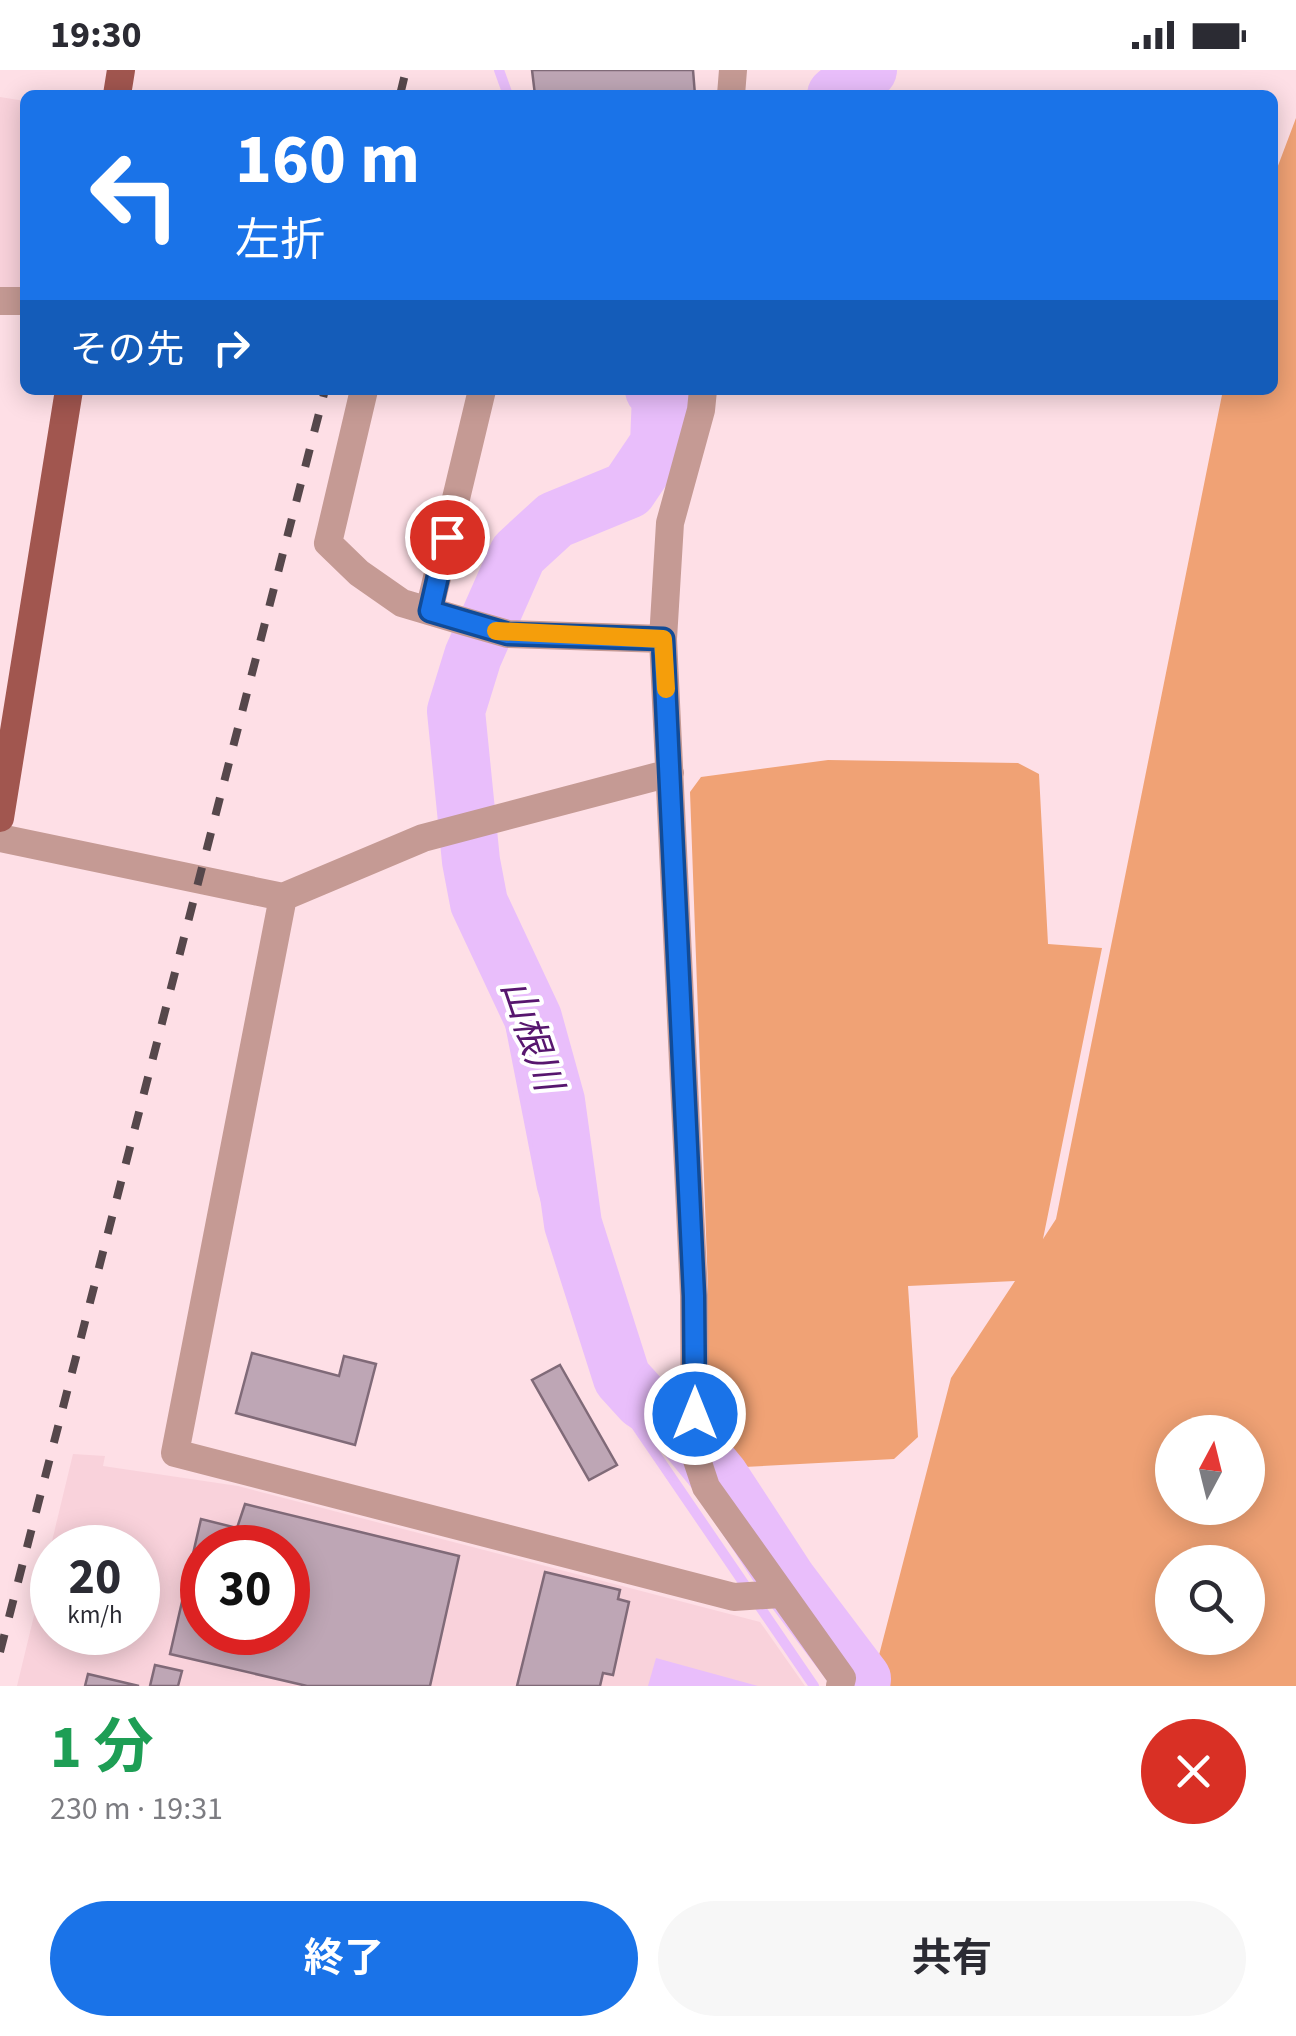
<!DOCTYPE html>
<html lang="ja">
<head>
<meta charset="utf-8">
<style>
  :root { --surface:#fff; --page:#f7f7f7; --text:#2b2b33; --muted:#7c7c81; --accent:#1a73e8 }
  body { margin:0; font-family:"Source Sans 3","Noto Sans JP",sans-serif; background:var(--page); color:var(--text); height:100vh; display:flex; flex-direction:column; font-size:38px; white-space:nowrap }
  * { box-sizing:border-box; margin:0 }
  p { font-size:32px; color:var(--muted) }
  .icon { flex:none; width:55px; height:55px; fill:none; stroke:currentColor; stroke-width:2; stroke-linecap:round; stroke-linejoin:round }
  .map { position:relative; height:1616px; overflow:hidden }
  .sheet { display:flex; flex-direction:column; background:var(--surface); flex:1 }
  .sheet>* { flex:none }
  .guide { position:absolute; left:20px; top:20px; width:1258px; height:305px; border-radius:15px; box-shadow:0 5px 25px #0003; background:#1a73e8; color:#fff; overflow:hidden }
  .needle { width:65px; rotate:7deg }
  .controls { position:absolute; left:1155px; top:1345px; display:grid; gap:20px }
  .controls a { display:grid; place-items:center; width:110px; height:110px; border-radius:50%; background:var(--surface); box-shadow:0 5px 25px #0003; font-size:50px }
  .speed { position:absolute; left:30px; top:1455px; display:flex; gap:20px; font-size:50px; font-weight:700; text-align:center }
  .speed>* { display:grid; place-content:center; width:130px; height:130px; border-radius:50%; background:var(--surface); box-shadow:0 5px 25px #0003; line-height:1 }
  .speed small { font-size:25px; font-weight:400 }
  .speed .limit { border:15px solid #d22; background:#fff; color:#111 }
  .pin { position:absolute; display:grid; place-items:center; width:85px; height:85px; color:#fff; margin:-42px; border:5px solid #fff; border-radius:50%; box-shadow:0 2px 10px #0007 }
  .me { position:absolute; width:110px; margin:-55px; rotate:0deg; stroke-linejoin:round; filter:drop-shadow(0 0 8px #0008) }
  .turn { display:flex; align-items:center; gap:35px; height:210px; padding:0 50px; font-size:45px }
  .turn .icon { width:130px; height:130px; stroke-width:2.5 }
  .turn b { display:block; font-size:70px; line-height:85px }
  .then { display:flex; align-items:center; height:95px; padding:0 50px; background:#0003; gap:20px; font-size:38px }
  .round { display:grid; place-items:center; flex:none; width:105px; height:105px; border-radius:52px; background:var(--page) }
  .head { display:flex; align-items:center; justify-content:space-between; height:170px; padding:0 50px }
  h1 { font-size:60px; font-weight:700; line-height:75px; color:#1e9e55 }
  .button { display:flex; gap:20px; margin-top:auto; padding:20px 50px }
  .button a { flex:1; height:115px; border-radius:60px; background:var(--accent); color:#fff; font-size:40px; font-weight:700; line-height:115px; text-align:center }
  .button a+a { background:var(--page); color:var(--text) }
  .status { display:flex; justify-content:space-between; align-items:center; height:70px; padding:0 50px; background:var(--surface); direction:ltr }
  .status svg { height:28px; fill:currentColor }
  .map>svg:first-child { display:block }
  .built { fill:#f9d2db; fill-rule:evenodd }
  .green { fill:#f0a275; fill-rule:evenodd }
  .water { fill:#e9befb }
  .lines { fill:none; stroke-linecap:round; stroke-linejoin:round }
  .stream { stroke:#e9befb; stroke-width:10 }
  .river { stroke:#e9befb; stroke-width:58 }
  .building { fill:#bea6b5; stroke:#806a78; stroke-width:2.5; fill-rule:evenodd }
  .minor { stroke:#c59a94; stroke-width:28 }
  .primary { stroke:#a1564f; stroke-width:28 }
  .rail { stroke:#56474b; stroke-width:8; stroke-dasharray:18 18; stroke-linecap:butt }
  .route-casing { stroke:#114b97; stroke-width:25 }
  .route { stroke:#1a73e8; stroke-width:18 }
  .slow { stroke:#f59e0b; stroke-width:18 }
  .labels { text-anchor:middle; stroke-width:8; stroke-linejoin:round; paint-order:stroke }
  .water-label { font-size:38px; font-style:italic; fill:#57166e; stroke:#fff }
</style>
</head>
<body>
<div class="status"><b>19:30</b><svg viewBox="0 0 49 12"><path d="M0 12V9h3v3zM5 12V6h3v6zM10 12V3h3v9zM15 12V0h3v12zM26 1h20v11H26zM47 4h2v5h-2z"/></svg></div>
<div class="map">
<svg width="1296" height="1616" viewBox="0 0 1296 1616">
  <rect width="100%" height="100%" fill="#fedfe6"/>
  <path class="built" d="M0,27L25,31V223L0,220Z
    M73,1384L105,1386L103,1396L238,1416L760,1552L805,1616H17ZM52,1478H138V1562H52ZM202,1478H288V1562H202Z"/>
  <path class="green" d="M1296,48V1616H871L951,1308L1015,1211L908,1216L918,1367L894,1389L724,1398L725,1375L708,1360V1219L690,722L701,707L828,690L1018,693L1039,704L1048,874L1102,878L1043,1169L1056,1149L1223,320H1272L1273,109ZM1172,1362H1248V1438H1172ZM1172,1492H1248V1568H1172Z"/>
  <path class="water" d="M656,1588L758,1616H648Z"/>
  <g class="lines">
    <path class="stream" d="M499,0L508,25
      M510,900L505,929L542,1118L594,1294L814,1616"/>
    <path class="river" d="M836,25L868,0
      M654,320L661,325L659,374L628,420L555,450L518,484L473,586L456,641L471,791L479,833L533,948L556,1031L573,1154L622,1308L642,1330L675,1352L720,1407L788,1511L862,1609L861,1616"/>
  </g>
  <path class="building" d="M532,0H693L695,25H535Z
    M252,1283L339,1306L344,1286L376,1294L355,1375L236,1343Z
    M560,1295L617,1395L589,1410L532,1310Z
    M245,1434L459,1486L430,1616H307L170,1584L201,1449L237,1458ZM202,1478H288V1562H202Z
    M545,1502L620,1520L618,1529L629,1532L613,1605L603,1603L600,1616H517Z
    M155,1595L182,1601L178,1616H150Z
    M88,1604L139,1616H85Z"/>
  <g class="lines">
    <path class="minor" d="M731,25L733,0
      M0,231H25
      M364,320L328,473L359,503L402,533L466,552L508,564L663,569
      M703,320L701,340L670,453L663,569L694,1225L695,1384L706,1417L842,1608L840,1616
      M429,541L482,320
      M0,768L283,827L423,768L670,703
      M283,827L175,1383L734,1527L781,1524"/>
    <path class="primary" d="M117,25L121,0
      M0,748L69,320"/>
    <path class="rail" d="M400,25L406,0
      M0,1582L325,320"/>
  </g>
  <g class="lines">
    <defs>
      <path id="route" d="M447,467L430,541L508,564L663,569L694,1226L695,1344"/>
    </defs>
    <use href="#route" class="route-casing"/>
    <use href="#route" class="route"/>
    <path class="slow" d="M496,561L663,569L666,619"/>
  </g>
  <g class="labels">
    <g class="water-label">
      <text transform="translate(532 965) rotate(71)" y="13">山根川</text>
    </g>
  </g>
</svg>
<div class="controls">
<a><svg class="needle" viewBox="-14 -14 28 28"><path d="M0-13l5 13h-10z" fill="#e53935"/><path d="M0 13l5-13h-10z" fill="#7c7c81"/></svg></a>
<a><svg class="icon" aria-label="search" viewBox="0 0 24 24"><circle cx="10" cy="10" r="6"/><path d="M15 15l6 6"/></svg></a>
</div>
<div class="speed"><div>20<small>km/h</small></div><div class="limit">30</div></div>
<div class="pin" style="left:447px;top:467px;background:#d93025"><svg class="icon" aria-label="arrive" viewBox="0 0 24 24"><path d="M6 21V4h12l-3 4 3 4H6"/></svg></div>
<svg class="me" style="left:695px;top:1344px" viewBox="-20 -20 40 40"><circle r="17" fill="#1a73e8" stroke="#fff" stroke-width="3"/><path d="M0-11L8 9 0 5-8 9z" fill="#fff"/></svg>
<div class="guide">
<div class="turn"><svg class="icon" aria-label="left" viewBox="0 0 24 24"><path d="M17 20v-9H6M10 6l-5 5 5 5"/></svg><div><b>160 m</b>左折</div></div>
<div class="then">その先<svg class="icon" aria-label="right" viewBox="0 0 24 24"><path d="M7 20v-9h11M14 6l5 5-5 5"/></svg></div>
</div>
</div>
<section class="sheet">
<div class="head"><div><h1>1 分</h1><p>230 m · 19:31</p></div><a class="round" style="background:#d93025;color:#fff"><svg class="icon" aria-label="close" viewBox="0 0 24 24"><path d="M6 6l12 12M18 6L6 18"/></svg></a></div>
<div class="button"><a>終了</a><a>共有</a></div>
</section>
</body>
</html>
